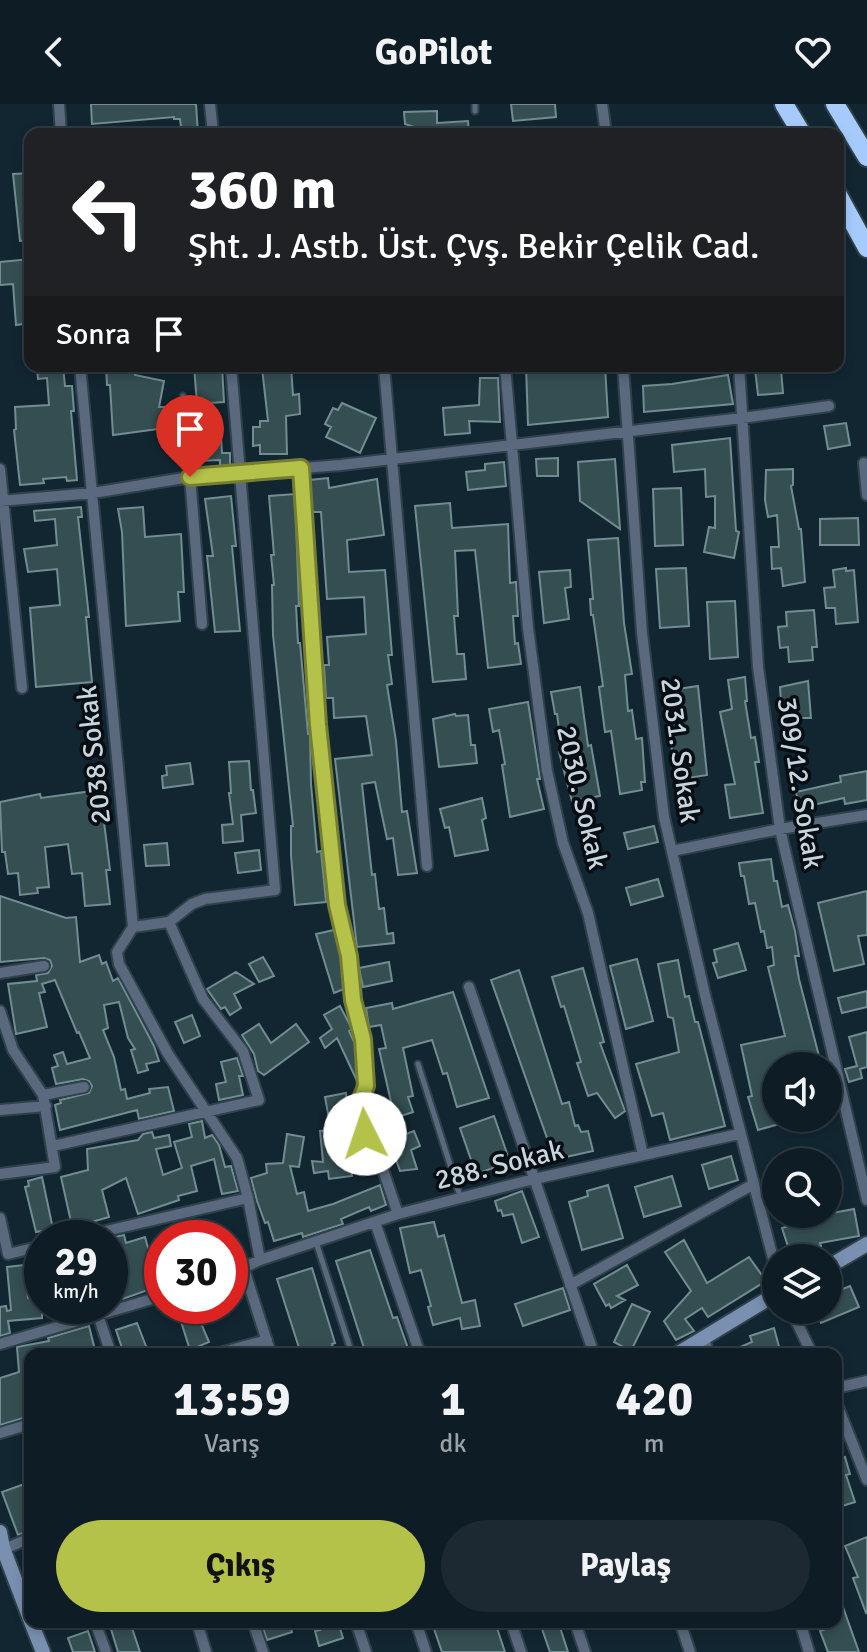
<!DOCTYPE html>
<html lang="tr">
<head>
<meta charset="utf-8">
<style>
  :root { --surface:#0e1c25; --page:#1c2932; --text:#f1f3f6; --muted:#9ba1a7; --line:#2e3a42; --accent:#b4c24a }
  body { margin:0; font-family:Signika,sans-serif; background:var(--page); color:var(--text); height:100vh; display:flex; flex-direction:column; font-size:30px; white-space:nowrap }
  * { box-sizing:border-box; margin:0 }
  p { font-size:26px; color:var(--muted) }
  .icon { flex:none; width:44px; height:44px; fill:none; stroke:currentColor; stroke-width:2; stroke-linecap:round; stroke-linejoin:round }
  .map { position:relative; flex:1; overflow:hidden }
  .details { position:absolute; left:24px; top:1244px; width:818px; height:280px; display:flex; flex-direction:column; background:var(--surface); border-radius:16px; box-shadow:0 4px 12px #0003,0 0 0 2px var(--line) }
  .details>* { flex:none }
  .banner { position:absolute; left:24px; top:24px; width:820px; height:244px; border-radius:16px; box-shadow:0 4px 12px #0003,0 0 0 2px var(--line); background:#202124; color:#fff; overflow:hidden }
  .controls { position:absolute; left:762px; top:948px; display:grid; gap:16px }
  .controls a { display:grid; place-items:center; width:80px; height:80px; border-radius:50%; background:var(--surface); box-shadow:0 4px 12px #0003,0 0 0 2px var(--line); font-size:40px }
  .speed { position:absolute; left:24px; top:1116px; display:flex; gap:16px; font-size:40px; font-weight:700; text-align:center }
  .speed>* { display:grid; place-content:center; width:104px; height:104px; border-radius:50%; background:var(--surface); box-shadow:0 4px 12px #0003,0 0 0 2px var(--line); line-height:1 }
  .speed small { font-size:20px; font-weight:400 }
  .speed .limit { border:12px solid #d22; background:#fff; color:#111 }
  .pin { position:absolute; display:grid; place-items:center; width:68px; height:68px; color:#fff; margin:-82px -34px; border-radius:50% 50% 50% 0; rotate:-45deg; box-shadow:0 0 8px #0007 }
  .pin .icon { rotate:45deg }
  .me { position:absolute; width:88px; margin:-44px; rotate:356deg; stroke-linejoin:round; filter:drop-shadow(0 0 6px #0008) }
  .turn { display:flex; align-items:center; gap:28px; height:168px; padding:0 32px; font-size:36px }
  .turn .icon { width:104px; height:104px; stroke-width:2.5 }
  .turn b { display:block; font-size:56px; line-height:68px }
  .then { display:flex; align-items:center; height:76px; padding:0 32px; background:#0003; gap:16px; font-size:30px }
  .eta { display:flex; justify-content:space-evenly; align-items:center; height:136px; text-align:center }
  .eta b { font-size:48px; font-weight:700; line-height:56px }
  .primary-button { display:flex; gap:16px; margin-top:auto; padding:16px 32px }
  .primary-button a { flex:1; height:92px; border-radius:48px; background:var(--accent); color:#111; font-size:32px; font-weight:700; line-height:92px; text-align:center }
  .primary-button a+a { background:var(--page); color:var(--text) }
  header { display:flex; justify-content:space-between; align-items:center; height:104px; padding:0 32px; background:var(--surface); font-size:36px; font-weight:700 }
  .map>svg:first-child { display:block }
  .building { fill:#344e52; stroke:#718d92; stroke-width:2 }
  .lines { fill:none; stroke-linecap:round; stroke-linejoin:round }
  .lane-casing { stroke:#2f424c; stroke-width:9 }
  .street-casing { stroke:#2f424c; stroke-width:14 }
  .secondary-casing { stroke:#2f424c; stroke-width:18 }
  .highway-casing { stroke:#2f424c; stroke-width:22 }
  .lane { stroke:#5a697d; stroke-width:5 }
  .street { stroke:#5a697d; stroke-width:10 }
  .secondary { stroke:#7990b0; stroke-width:14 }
  .highway { stroke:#a5cafb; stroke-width:18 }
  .route-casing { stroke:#757e30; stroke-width:20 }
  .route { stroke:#b4c24a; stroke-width:14 }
  .labels { text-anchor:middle; stroke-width:7; stroke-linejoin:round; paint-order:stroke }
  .street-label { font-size:28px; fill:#c9d5dc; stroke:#060e13 }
</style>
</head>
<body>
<header><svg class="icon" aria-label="back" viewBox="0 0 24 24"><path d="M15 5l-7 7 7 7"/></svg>GoPilot<svg class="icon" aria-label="heart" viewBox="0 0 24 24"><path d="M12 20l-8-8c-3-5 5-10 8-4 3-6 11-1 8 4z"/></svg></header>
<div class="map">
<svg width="867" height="1548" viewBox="0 0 867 1548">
  <rect width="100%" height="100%" fill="#122631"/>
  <path class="building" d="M91,0H196L198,30H182L180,15H174V13L92,20Z
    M511,0H555L556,13L513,17Z
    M437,7V19L468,17L469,30H435L405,20L404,8Z
    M30,69V136L20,137L13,70Z
    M30,155V219L16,221L13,180L0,181V158Z
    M37,262H63L65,282H72L74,307H71L77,376L67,377L66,373L43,375L44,379L20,381L14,326L16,325L15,303L49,301L47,274L38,275Z
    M106,262H134L135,271L164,277L159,303H164L166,324L113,331L110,281H107Z
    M194,262H222L224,298L197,300Z
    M266,262H291L293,291L299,290L300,310L286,312L287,350H260V341L253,342V323H260V317H268L262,264Z
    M526,262H605L608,313L528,321Z
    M767,264V267L781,266L783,289L758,291L755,265Z
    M728,271L733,300L644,308L643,282L672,280Z
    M480,274H498L500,318L469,317L470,329L445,331L443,304L479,301Z
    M342,299L376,314L360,349L326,333L331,323L325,320L333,304L338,306Z
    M846,319L850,341L828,345L824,322Z
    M221,332L222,349H230V362L220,363V356L197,357L196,333Z
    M730,334L736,427L739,428L734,454L704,448L709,423L715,424V392L706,393L705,365L674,368L672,341Z
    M558,354V372H537L536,355Z
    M615,355L620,425L580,397L578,358Z
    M504,358L506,382L468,386L466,368L485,366V360Z
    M793,365V381L791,382L799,425H801L805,478L783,482L781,464L772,465L771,443H779L777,411L768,413L765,396L766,366Z
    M328,374L329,384L377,375L384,431L347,436L349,468L385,466L392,551H388L392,580L387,581L396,637L402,708L407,707L417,769L398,771L393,734L387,735L375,678L362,680L372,771L375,770L379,805L384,804L387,830L393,829L394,839L357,843L335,655L372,651L366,612L334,614L333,594H326L324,561H329L327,533L366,530L364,493L327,495L321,408H312L310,376Z
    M681,384L683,441L655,442L653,385Z
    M295,390L299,502H296L298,539H300L302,561L308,630H310L311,680L317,748L321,747L326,798L295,801L291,751V722H293L273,531L272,481H274L271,451H274L269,392Z
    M231,392L236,442H232L240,527L215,528L207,452H213L205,395Z
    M450,399L452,424L508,420L510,479L516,478L518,512H513L515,540L518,539L521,560L488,564L475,446L455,447L458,512H454L457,550H464L466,575L433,578L415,402Z
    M81,403L82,413H78L89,513H86L92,578L36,583L30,504L60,501L57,465L28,468L24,445L57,441L55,415L35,417L34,407Z
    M143,403L145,433L181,430L184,488H178L180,517L126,522L122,428L118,405Z
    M858,414L859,441H820V415Z
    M618,434L624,519L632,570L625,571L628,607L632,606L636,635L642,634L645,678H641L642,686L620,690L611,627L605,628L599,583L603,582L593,511H591L590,495H593L588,436Z
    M686,464L689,522L660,524L656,465Z
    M846,464V467L854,466L858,518L836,520L835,504H826L824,484L835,483L833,466Z
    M570,466L571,483L565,484L569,515L544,519L539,468Z
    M735,497L738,553L710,555L707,498Z
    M814,506L817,543H812L813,556L789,558L788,543L780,544L778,523L787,522L786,508Z
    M745,573L747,597H745L751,634L755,633L759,658H755L763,709L730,714L725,681L735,680L720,608L732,605L728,576Z
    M808,577L811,614H782L780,583Z
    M698,582L707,671L676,676L664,587Z
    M580,583L588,642L591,641L600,692L572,697L559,648L562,647L557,610H555L551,588Z
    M528,598L540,675H537L544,705L510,713L502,661L505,660L499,626L493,628L489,605Z
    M455,610L456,612L468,611L471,641H475L477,659L439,663L433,615Z
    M249,657L251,686H253L256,709L241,711L243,737L223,739L222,721L233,720L229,689H231L229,658Z
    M190,659L193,680L163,684L162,672L167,671L166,662Z
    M867,667V696L845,700L844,694L799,704L796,688L841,678L840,672Z
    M100,686L110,766H106L110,800L85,802L82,769L72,770L68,740L45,743L49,783L37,784L38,789L20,791L18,769L8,770L5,748H2L0,698L40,690L41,694Z
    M482,694L486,714L482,716L488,746L455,752L449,723L445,724L440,705Z
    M654,722L658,738L628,745L624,729Z
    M167,739L169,761L146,762L144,741Z
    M259,746L261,766L238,769L235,749Z
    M771,755L774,777H777L782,803L788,801L795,827L799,852H795L799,875L820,956L776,962V1021L758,1026L748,993L752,992L741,941L785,932L768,863L774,861L772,843L767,844L764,827L761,828L755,799L749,800L744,772H741L739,759Z
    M658,775L663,792L631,801L626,784Z
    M867,787V831L858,832L864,860L834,867L818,799Z
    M0,792L66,814L76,813L80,858L99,851L102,860L106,858L113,877L118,874L154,942L159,957L146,960L148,966L138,969L131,946L135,945L128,934L119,898L104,901L108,924L103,926L114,953L121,986L125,985L127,995L150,989L149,985L168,983L174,1007L139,1015L137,1006L60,1026L55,1001L61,999L60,996L89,989L92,982L89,977L83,975L56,980L52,964L58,962L54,951L63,948L67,960L90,954L79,928L77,929L55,876L42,880L45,888L39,889L47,923L16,930L8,880L37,877L36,871L48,869L52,862L50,856L44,854L0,858Z
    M334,826L341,853L344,885L334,889L316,830Z
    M738,839L746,866L718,874L713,859L717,858L714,846Z
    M263,853L274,872L259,878L249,860Z
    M637,855L653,917L626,925L610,862Z
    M678,856L685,893L689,892L695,918H698L725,1022L670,1036L663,1009L652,1012L636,960L679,948L673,914L668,913L658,860Z
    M389,858L392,877L363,883L359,864Z
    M583,864L604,938L600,939L625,1007L615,1014L597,989L588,992L577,959L581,958L564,902L561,903L552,873Z
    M519,866L562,1000L569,998L575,1022L578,1021L581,1028L588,1027L593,1047L552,1056L547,1034L491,876Z
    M236,868L254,880L234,890L241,904L230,911L225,903L221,905L207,885Z
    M867,887V903L842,909L838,894Z
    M453,888L489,994L457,1003L447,969L443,970L432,936L403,944L413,992L408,993L413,1008L392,1015L389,999L391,998L379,945L386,944L381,921L369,923L366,904L392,899L393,905Z
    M340,902L352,925L349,927L356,942L358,979L337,934L325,944L320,934L332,925L324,911Z
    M192,911L200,932L184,939L175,918Z
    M259,920L271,939L296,920L309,938L264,971L258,967L254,950L242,931Z
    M867,928V963L860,965L862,974L849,978L845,965L857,962L849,933Z
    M237,954L243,972H239L243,991L219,996L216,980L226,978L221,958Z
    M346,989L353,1045L349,1046L352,1072L329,1075L328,1067L314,1069L312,1057L323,1058L320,1027L331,1026L325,993Z
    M494,1012L510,1058L476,1070L460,1024Z
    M202,1017L205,1034L212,1031L219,1041L225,1063L231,1062L238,1087L222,1090L214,1055L191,1062L197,1087L178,1092L179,1096L138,1110L126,1074L102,1086L109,1113L88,1119L89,1123L73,1127L61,1073L88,1066L87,1045L138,1036L143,1030L152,1028L154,1034L169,1031L171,1042L156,1045L163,1071L182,1064L174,1038L192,1033L189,1020Z
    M414,1027L420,1042L411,1046L417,1065L400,1067L389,1036Z
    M287,1030L304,1033L299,1063L290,1062L297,1090L304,1088L308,1107L333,1100L380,1081L386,1101L371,1107L369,1103L341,1115L343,1120L303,1133L302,1129L274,1137L268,1118L265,1119L257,1097L251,1074L267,1069L266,1060L283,1059Z
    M731,1052L738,1076L709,1085L702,1061Z
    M672,1072L681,1102L644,1113L635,1083Z
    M42,1073L53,1125L36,1128L25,1083L29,1082L28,1077Z
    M608,1081L623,1134L582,1146L569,1098L588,1092L587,1087Z
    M522,1087L539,1133L522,1139L513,1110L503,1112L501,1106L498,1107L495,1097Z
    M854,1105L859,1132L820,1139L821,1142L791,1152L782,1124L821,1113V1111Z
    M434,1118L438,1133L444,1131L462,1199L475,1196L480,1222L462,1225L460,1214L433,1221L428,1203L431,1202L421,1166L410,1169L400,1124Z
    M206,1120L210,1134H166V1131Z
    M124,1131L126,1139L145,1133L153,1162L162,1160V1181L117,1197L111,1178L114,1177L110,1165V1134Z
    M684,1136L707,1179L749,1153L766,1177L708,1213L702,1204L685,1215L694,1227L676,1236L664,1217L691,1187L665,1148Z
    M370,1146L393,1214L397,1213L410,1250H368L366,1243L364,1244L336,1157Z
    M24,1161L28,1194L42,1192V1214L8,1217L10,1229L0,1232V1203L6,1202L7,1207L11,1206L7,1163Z
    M627,1161L638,1181L617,1192L625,1196L611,1204L609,1200L606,1202L594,1180Z
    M312,1164L335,1239L332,1240L335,1250H301L277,1175Z
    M850,1182L859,1203L821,1219L816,1206H828V1191Z
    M563,1184L570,1206L523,1222L515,1200Z
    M632,1200L650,1208L631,1247L614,1238Z
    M176,1202H189L190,1206L195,1205L209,1238L190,1246Z
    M137,1219L149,1250H119L123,1247L116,1226Z
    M89,1222L96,1250H30V1277L25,1278L30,1293V1312L0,1321V1274L19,1268L17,1243L49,1237L48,1234Z
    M774,1224L781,1250H724L752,1238L750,1232Z
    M836,1346L841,1355L845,1353L850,1370L846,1371L855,1398L836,1404Z
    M30,1378V1426L18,1431L2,1388Z
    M867,1433V1508L866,1509L853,1474L858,1473L845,1442Z
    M836,1492H839L859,1548H828L820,1527L836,1521Z
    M130,1518L140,1548H118L111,1525Z
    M261,1518H289L292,1528L267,1536Z
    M317,1518H338L343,1534L319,1542L315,1527L320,1526Z
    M456,1518H495L505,1548H442L434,1525Z
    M559,1520L568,1548H550L542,1525Z
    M88,1527L95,1548H73L68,1534Z"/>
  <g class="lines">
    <defs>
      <path id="lane" d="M475,0V7
        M183,292L190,373
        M418,960L460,1092
        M316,1138L352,1250"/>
      <path id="street" d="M59,0L61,30
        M210,0L213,30
        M602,0L606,30
        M80,262L133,823L117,848L119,860L168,950L237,1054L248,1094L260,1156
        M384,262L427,762
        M505,262L528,524L547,667L563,739L588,809L643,1051
        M623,262L642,529L664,713L706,895L776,1166
        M739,262L758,563L780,725L867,1096
        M864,359L867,391
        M301,364L318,621L330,747L337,801L349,852L353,896L363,935L366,969V982L359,1000L365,1030L380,1057L398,1110
        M0,365L22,584
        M190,373L202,520
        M0,397L93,389L190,373L341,361L742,314L829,302
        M672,747L780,725L867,711
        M133,823L169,818L192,800L205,795L275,786L231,262
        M0,869L44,862
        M469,883L594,1250
        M0,907L13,946L43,991L55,1063L0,1070
        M43,991L84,983
        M0,1006L46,1002
        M53,1042L259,996L243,947L203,895L169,818
        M0,1114L8,1150L42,1142
        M375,1118L420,1250
        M76,1134L248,1094
        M244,1165L271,1250
        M230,1170L260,1156L398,1110L534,1075L739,1030
        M570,1181L754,1080
        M791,1206L812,1250
        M98,1211L111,1250
        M704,1235L709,1250
        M0,1240L162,1192
        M216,1250L267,1236
        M836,1284L867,1277
        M836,1298L867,1376
        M0,1329L30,1320
        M0,1447L30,1434
        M95,1518L106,1548
        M197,1518L206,1548
        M253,1518L263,1548
        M356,1518L366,1548
        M416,1518L426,1548
        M511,1518L521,1548
        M575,1518L585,1548
        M680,1518L690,1548
        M800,1518L809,1548"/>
      <path id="secondary" d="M828,1163L867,1140
        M677,1250L776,1190
        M0,1428L3,1444L30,1515
        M31,1518L43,1548"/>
      <path id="highway" d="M784,0L802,30
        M835,0L867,53
        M838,91L867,144"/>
    </defs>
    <use href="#lane" class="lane-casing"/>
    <use href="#street" class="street-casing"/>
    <use href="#secondary" class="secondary-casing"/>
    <use href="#highway" class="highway-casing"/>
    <use href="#lane" class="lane"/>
    <use href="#street" class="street"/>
    <use href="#secondary" class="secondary"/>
    <use href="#highway" class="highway"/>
  </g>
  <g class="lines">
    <defs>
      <path id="route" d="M190,373L301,364L318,621L337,801L349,852L353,896L363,935L366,982L359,1000L365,1030"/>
    </defs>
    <use href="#route" class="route-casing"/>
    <use href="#route" class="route"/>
  </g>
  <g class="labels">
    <g class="street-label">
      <text transform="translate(681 646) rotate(82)" y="10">2031. Sokak</text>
      <text transform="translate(93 651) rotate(-96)" y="10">2038 Sokak</text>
      <text transform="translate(801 679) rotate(81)" y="10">309/12. Sokak</text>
      <text transform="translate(583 693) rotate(77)" y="10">2030. Sokak</text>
      <text transform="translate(499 1060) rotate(-14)" y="10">288. Sokak</text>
    </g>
  </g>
</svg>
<div class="controls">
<a><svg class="icon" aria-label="sound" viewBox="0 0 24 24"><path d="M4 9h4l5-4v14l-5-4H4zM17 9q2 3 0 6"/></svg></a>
<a><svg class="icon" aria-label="search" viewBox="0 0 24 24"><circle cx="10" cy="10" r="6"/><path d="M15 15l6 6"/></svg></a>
<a><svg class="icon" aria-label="layers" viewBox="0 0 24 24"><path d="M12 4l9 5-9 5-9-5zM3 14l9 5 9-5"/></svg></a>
</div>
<div class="speed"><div>29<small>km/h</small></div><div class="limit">30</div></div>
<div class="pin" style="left:190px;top:373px;background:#d93025"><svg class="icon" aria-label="arrive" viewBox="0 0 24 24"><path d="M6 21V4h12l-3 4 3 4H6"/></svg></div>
<svg class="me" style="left:365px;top:1030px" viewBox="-20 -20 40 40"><circle r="19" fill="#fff"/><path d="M0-13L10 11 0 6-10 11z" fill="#b4c24a"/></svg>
<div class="banner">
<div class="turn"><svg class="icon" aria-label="left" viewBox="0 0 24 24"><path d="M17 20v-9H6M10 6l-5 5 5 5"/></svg><div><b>360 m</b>Şht. J. Astb. Üst. Çvş. Bekir Çelik Cad.</div></div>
<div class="then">Sonra<svg class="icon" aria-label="arrive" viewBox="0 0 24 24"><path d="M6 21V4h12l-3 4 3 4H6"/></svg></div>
</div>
<section class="details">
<div class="eta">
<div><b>13:59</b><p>Varış</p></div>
<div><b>1</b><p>dk</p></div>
<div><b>420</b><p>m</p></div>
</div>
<div class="primary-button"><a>Çıkış</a><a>Paylaş</a></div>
</section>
</div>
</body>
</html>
